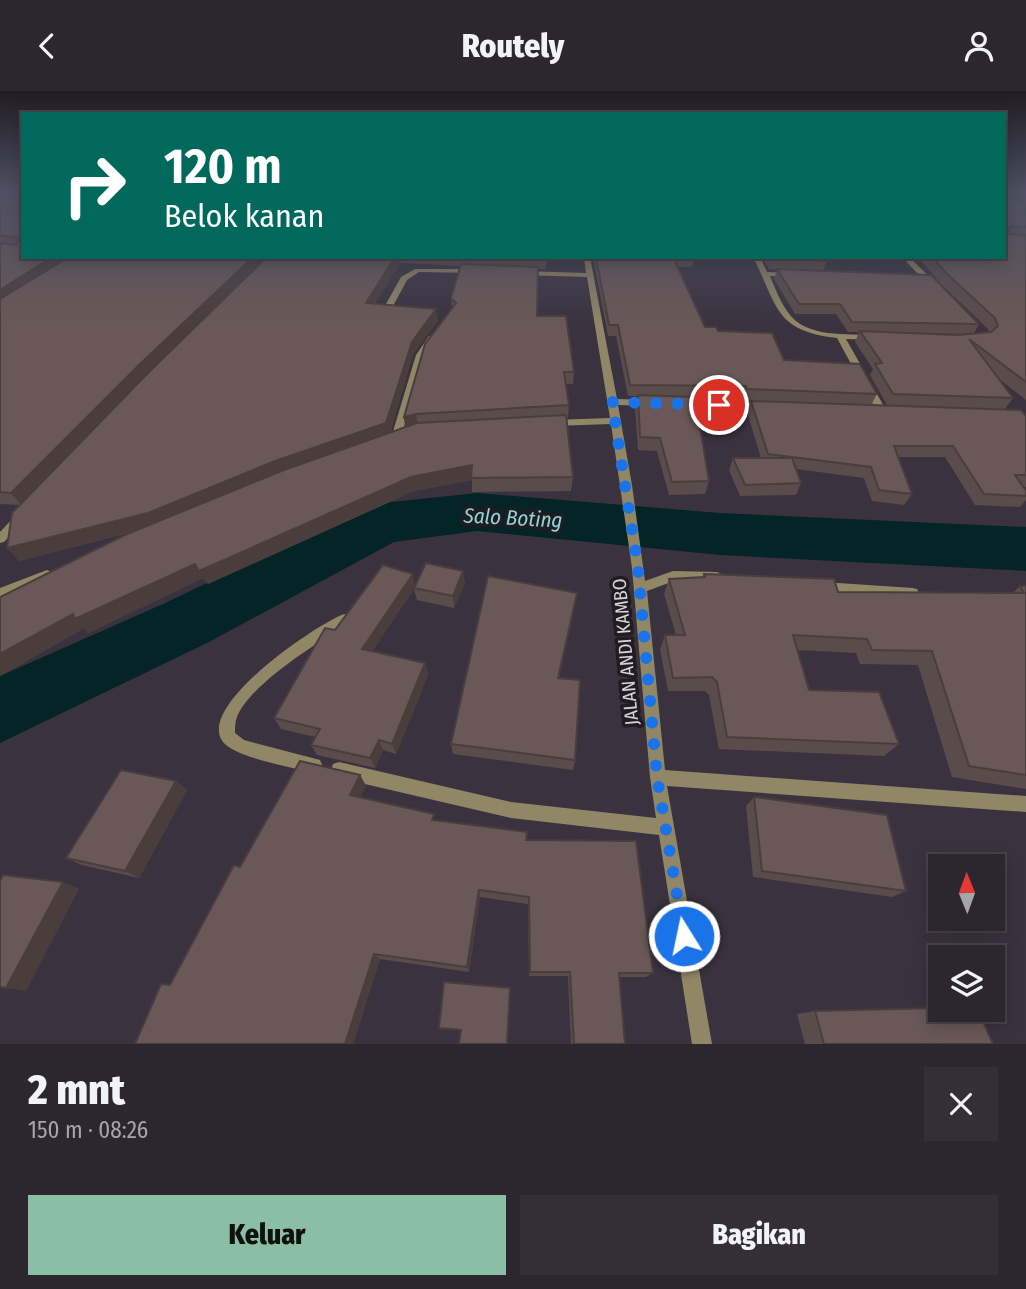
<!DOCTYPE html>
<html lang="id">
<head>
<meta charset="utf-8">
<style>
  :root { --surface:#2c262f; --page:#342e37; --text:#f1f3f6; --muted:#a6a5aa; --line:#48434b; --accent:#8abfa5 }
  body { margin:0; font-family:"Fira Sans Condensed",sans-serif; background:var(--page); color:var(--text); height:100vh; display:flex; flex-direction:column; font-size:26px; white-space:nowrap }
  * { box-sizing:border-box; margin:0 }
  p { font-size:23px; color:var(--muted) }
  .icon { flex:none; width:38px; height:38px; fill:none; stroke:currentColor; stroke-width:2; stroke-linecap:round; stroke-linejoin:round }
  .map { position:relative; height:953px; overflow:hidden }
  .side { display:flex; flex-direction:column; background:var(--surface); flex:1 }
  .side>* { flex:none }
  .guide { position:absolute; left:21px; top:21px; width:985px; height:147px; border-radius:0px; box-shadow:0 4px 18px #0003,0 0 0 2px var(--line); background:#00695c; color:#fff; overflow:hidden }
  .needle { width:46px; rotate:359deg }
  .controls { position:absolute; left:928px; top:763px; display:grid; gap:14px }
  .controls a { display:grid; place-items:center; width:77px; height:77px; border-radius:0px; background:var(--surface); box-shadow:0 4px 18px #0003,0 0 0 2px var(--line); font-size:35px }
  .pin { position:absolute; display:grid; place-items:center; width:60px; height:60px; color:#fff; margin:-30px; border:4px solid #fff; border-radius:50%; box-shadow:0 2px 7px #0007 }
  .me { position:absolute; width:77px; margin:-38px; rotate:350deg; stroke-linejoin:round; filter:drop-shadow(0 0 5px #0008) }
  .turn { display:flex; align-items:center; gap:24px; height:147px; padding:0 28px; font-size:32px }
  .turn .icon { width:91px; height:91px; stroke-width:2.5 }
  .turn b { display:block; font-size:49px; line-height:60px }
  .round { display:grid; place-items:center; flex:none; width:74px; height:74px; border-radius:0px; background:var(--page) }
  .overview { display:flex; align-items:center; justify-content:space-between; height:119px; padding:0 28px }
  h1 { font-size:42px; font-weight:800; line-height:52px }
  .cta { display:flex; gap:14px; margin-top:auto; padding:14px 28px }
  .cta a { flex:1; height:80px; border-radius:0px; background:var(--accent); color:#111; font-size:28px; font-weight:800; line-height:80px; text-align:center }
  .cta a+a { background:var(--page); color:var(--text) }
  header { display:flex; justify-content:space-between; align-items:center; height:91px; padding:0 28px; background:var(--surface); font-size:32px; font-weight:800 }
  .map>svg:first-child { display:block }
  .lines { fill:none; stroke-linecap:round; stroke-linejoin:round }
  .river { fill:#042425; fill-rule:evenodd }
  .minor { fill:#918666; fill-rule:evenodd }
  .wall { fill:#5a4c4b; fill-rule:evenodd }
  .shaded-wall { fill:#4a3e3d }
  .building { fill:#695857; stroke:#4a3e3d; stroke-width:2 }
  .route { stroke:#1a73e8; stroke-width:12; stroke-dasharray:0 21.6 }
  .labels { text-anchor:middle; stroke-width:7; stroke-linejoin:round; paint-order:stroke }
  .street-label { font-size:19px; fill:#d9d4dc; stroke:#201c22 }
  .water-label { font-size:21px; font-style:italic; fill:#8cd9d9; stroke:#201c22 }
</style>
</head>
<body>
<header><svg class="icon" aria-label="back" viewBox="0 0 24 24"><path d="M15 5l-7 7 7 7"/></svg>Routely<svg class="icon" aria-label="person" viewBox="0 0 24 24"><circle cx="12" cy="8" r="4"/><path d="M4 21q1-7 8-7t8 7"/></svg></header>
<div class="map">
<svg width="1026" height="953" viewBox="0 0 1026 953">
  <rect width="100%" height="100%" fill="#3a333f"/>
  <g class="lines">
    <path class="river" d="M477,402L720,422L1026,436V480L720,464L477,440L394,451L209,551L0,652V585L163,513L362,418L382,412Z"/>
    <path class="minor" d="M584,166H590L617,308L651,309L656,312L651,315L618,314L632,394L645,490L673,480L717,481L721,483L723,486L721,489L717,491L674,490L647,500L665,679L1026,705V721L667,695L712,953H692L659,744L511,727L339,687L333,685L331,679L333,673L339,671L511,711L656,727L650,686L632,477L611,333L553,335L548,332L553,329L610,327L587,186L522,184L518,182L522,180L586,182Z
      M753,166H760L767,181L794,182V186H791L770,185C775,197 780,210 787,220C806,249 847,241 876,245L877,247L873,249L846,248L886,319L884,321L881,322L876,319L837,247C774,240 778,215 753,166Z
      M902,166H909L938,194V198H932Z
      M415,178H476L480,180L476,182L419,181L407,189L393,215H387L386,213L401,186Z
      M429,245L436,247L424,264L401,347L396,350L392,349L391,347L416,264Z
      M679,310L763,312L768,315L763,318L676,315V311Z
      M19,424L25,428L23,431L4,451L0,452V441L15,425Z
      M47,479L51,481L53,484L51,487L0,507V497Z
      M823,491L913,497L917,498L919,502L917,506L913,507L823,501L819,500L817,496L819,492Z
      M344,523L349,524L351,528L349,532C319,551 250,593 237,626C235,631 235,636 235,642L244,649L320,669L322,674L320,679L314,682C292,676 236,667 223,651C195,615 317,533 344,523Z"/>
  </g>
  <path class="wall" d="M0,102H23V166H548L545,178H538L537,225L574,281L573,293H566L569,314L568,327H567L573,386L571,400L472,401V389L414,400L208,493L203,487L88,542L84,537L0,585L132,441L19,470V414L0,413ZM255,167H266L258,175ZM400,172L461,175L451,207L452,217L404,326L405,337L390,342L413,263L438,230L375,213Z
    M1004,102H1026V309L998,287L1013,307L1004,319L1026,325V396H1023L1026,400V409L1020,416L975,414L945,366H898L912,403L904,414L872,410L864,387L796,378L801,392L796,404L740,405L729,379L733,367H761L747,321L751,310H743L742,307L681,306L709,390L705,403L669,404L657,360L638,359L635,317L638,305H628L616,245H608L593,166H694L692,176H678L705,236L718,240L784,269L877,303L871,314H887L870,284L873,278L855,251L859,241H848L836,223H795L774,188L777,179L769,178L762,166H824L827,170L823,180L979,233L974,242L989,241L988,238L941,193L918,166H1004ZM905,242L968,243L957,244Z
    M704,483L838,501L1013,502L1020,495H1026V698L952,686L918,574L860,573L856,562L798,559L809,599L899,653L884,665L719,658L709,604L705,600H668L660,558L665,544H676L664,503L669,488L702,486Z
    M465,492L454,517L417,509L414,498L372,560L425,572L428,584L396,663L383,659L375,677L317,664L311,654L315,646L281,638L274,627L335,539L415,495Z
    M575,515L559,587L575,669L573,679L453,663L451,653Z
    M360,684L366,695L360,707L436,730L526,749L653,882L646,886H619L625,953H571L568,885H529L528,813L480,806L469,881L380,868L353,953H135L240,776Z
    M176,690L187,699L139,787L82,774L66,767Z
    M754,706L906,800L892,806L753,786L746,715Z
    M815,920L993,953H805L797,923Z"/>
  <path class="shaded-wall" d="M52,166H75L0,216V199Z
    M253,166H255L258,176L22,415L11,402L139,274Z
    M395,166H399L400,172L368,224L366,212Z
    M436,218L438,230L413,263L389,345L157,434L19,470L7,457L412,251Z
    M416,323L418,335L406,339L404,326Z
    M472,374V389L414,400L208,493L203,487L88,542L84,537L0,585V563L73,523L411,386Z
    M463,480L465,492L454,517L453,505Z
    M413,483L415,496L366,570L362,558Z
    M577,502L575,515L557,598L558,587Z
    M425,572L428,584L396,663L392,653Z
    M379,649L383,659L375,677L370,667Z
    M360,684L366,695L357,714L350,704Z
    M176,690L187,699L139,787L125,780Z
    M63,791L79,798L26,900L6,897Z
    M479,799L480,806L469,881L467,876Z
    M374,863L380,868L353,953H345Z"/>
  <path class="building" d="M0,102H23V166H52L0,199V152L16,154L19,147L0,144Z
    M1004,102H1008L1026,113V136L1010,135L1008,143L1026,144V291L969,248L1013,307L893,303L875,273L882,272L860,240L957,244L991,241L998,235L995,227L946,182L932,166H1004Z
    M69,166H253L139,274L11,402L0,401V208Z
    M267,166H395L366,212L436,218L412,251L386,332L275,370L148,422L7,457L12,422L148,282Z
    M596,166H673L705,236H716L718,240L772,242L784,269L860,273L877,303L747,298L746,295L630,294L618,234H609Z
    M771,166H824L827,170L772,168Z
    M461,173L538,176L537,225H566L574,281H564L569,314L416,323L404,326L425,253L456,212L451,207Z
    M777,178L931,184L979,233L852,231L840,213H799Z
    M638,304L695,306L709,390L672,391L660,347L640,346Z
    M751,310L1021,319L1026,325V384H1015L1026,400V405L984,403L953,355H894L912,403L879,399L871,376L768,363Z
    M566,324L573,386L471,387L472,374L411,386L199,480L195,473L75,528L73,523L0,563V506L127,443L284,379L417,332Z
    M733,367H792L801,392L745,394Z
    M426,472L463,480L453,505L414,497Z
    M383,474L413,483L362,558L425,572L392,653L379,649L370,667L311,654L320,638L274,627L325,537L335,539Z
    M704,483L834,488L838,501L1024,502L1020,495H1026V684L969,675L932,560L872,559L867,548L793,544L809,599L879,601L899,653L727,646L717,591L712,586L673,587L665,544H685L669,488L705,486Z
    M488,485L577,502L558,587L580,589L575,669L451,653Z
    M300,670L360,684L350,704L434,723L432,729L527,741L526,749L636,750L653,882H619L625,953H574L570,881H530L529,806L479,799L467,876L374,863L345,953H135L161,893L170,894L234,774L240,776Z
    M121,679L176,690L125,780L66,767Z
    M754,706L887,724L906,800L762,780Z
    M3,784L63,791L6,897L0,896V790Z
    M444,891L510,897L507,953H459L461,939L439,937Z
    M940,917V919H978L993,953H824L815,920Z"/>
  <linearGradient id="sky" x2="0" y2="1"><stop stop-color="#201c23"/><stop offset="0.43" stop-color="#4f5063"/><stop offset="1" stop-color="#4f5063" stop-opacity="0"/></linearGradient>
  <rect width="1026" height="235" fill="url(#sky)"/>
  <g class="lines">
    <path class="route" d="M684,845L657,686L638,477L612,311L719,314"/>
  </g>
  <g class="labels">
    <g class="street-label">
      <text transform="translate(625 561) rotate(-95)" y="7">JALAN ANDI KAMBO</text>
    </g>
    <g class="water-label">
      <text transform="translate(513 427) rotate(3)" y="7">Salo Boting</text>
    </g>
  </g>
</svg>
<div class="controls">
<a><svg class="needle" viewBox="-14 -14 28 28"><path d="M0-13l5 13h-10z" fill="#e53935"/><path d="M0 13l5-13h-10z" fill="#a6a5aa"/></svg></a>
<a><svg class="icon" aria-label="layers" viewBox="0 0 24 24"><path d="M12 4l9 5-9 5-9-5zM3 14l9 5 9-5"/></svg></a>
</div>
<div class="pin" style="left:719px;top:314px;background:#d93025"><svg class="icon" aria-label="arrive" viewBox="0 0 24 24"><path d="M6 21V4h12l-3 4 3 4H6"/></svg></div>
<svg class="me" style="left:684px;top:845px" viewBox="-20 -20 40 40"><circle r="17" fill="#1a73e8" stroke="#fff" stroke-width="3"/><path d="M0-11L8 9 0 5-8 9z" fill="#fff"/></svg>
<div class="guide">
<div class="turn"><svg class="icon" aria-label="right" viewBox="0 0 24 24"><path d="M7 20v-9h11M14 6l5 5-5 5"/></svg><div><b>120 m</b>Belok kanan</div></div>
</div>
</div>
<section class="side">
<div class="overview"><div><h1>2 mnt</h1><p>150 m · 08:26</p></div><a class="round"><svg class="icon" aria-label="close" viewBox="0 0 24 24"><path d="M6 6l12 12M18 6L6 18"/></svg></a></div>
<div class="cta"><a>Keluar</a><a>Bagikan</a></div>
</section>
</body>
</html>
